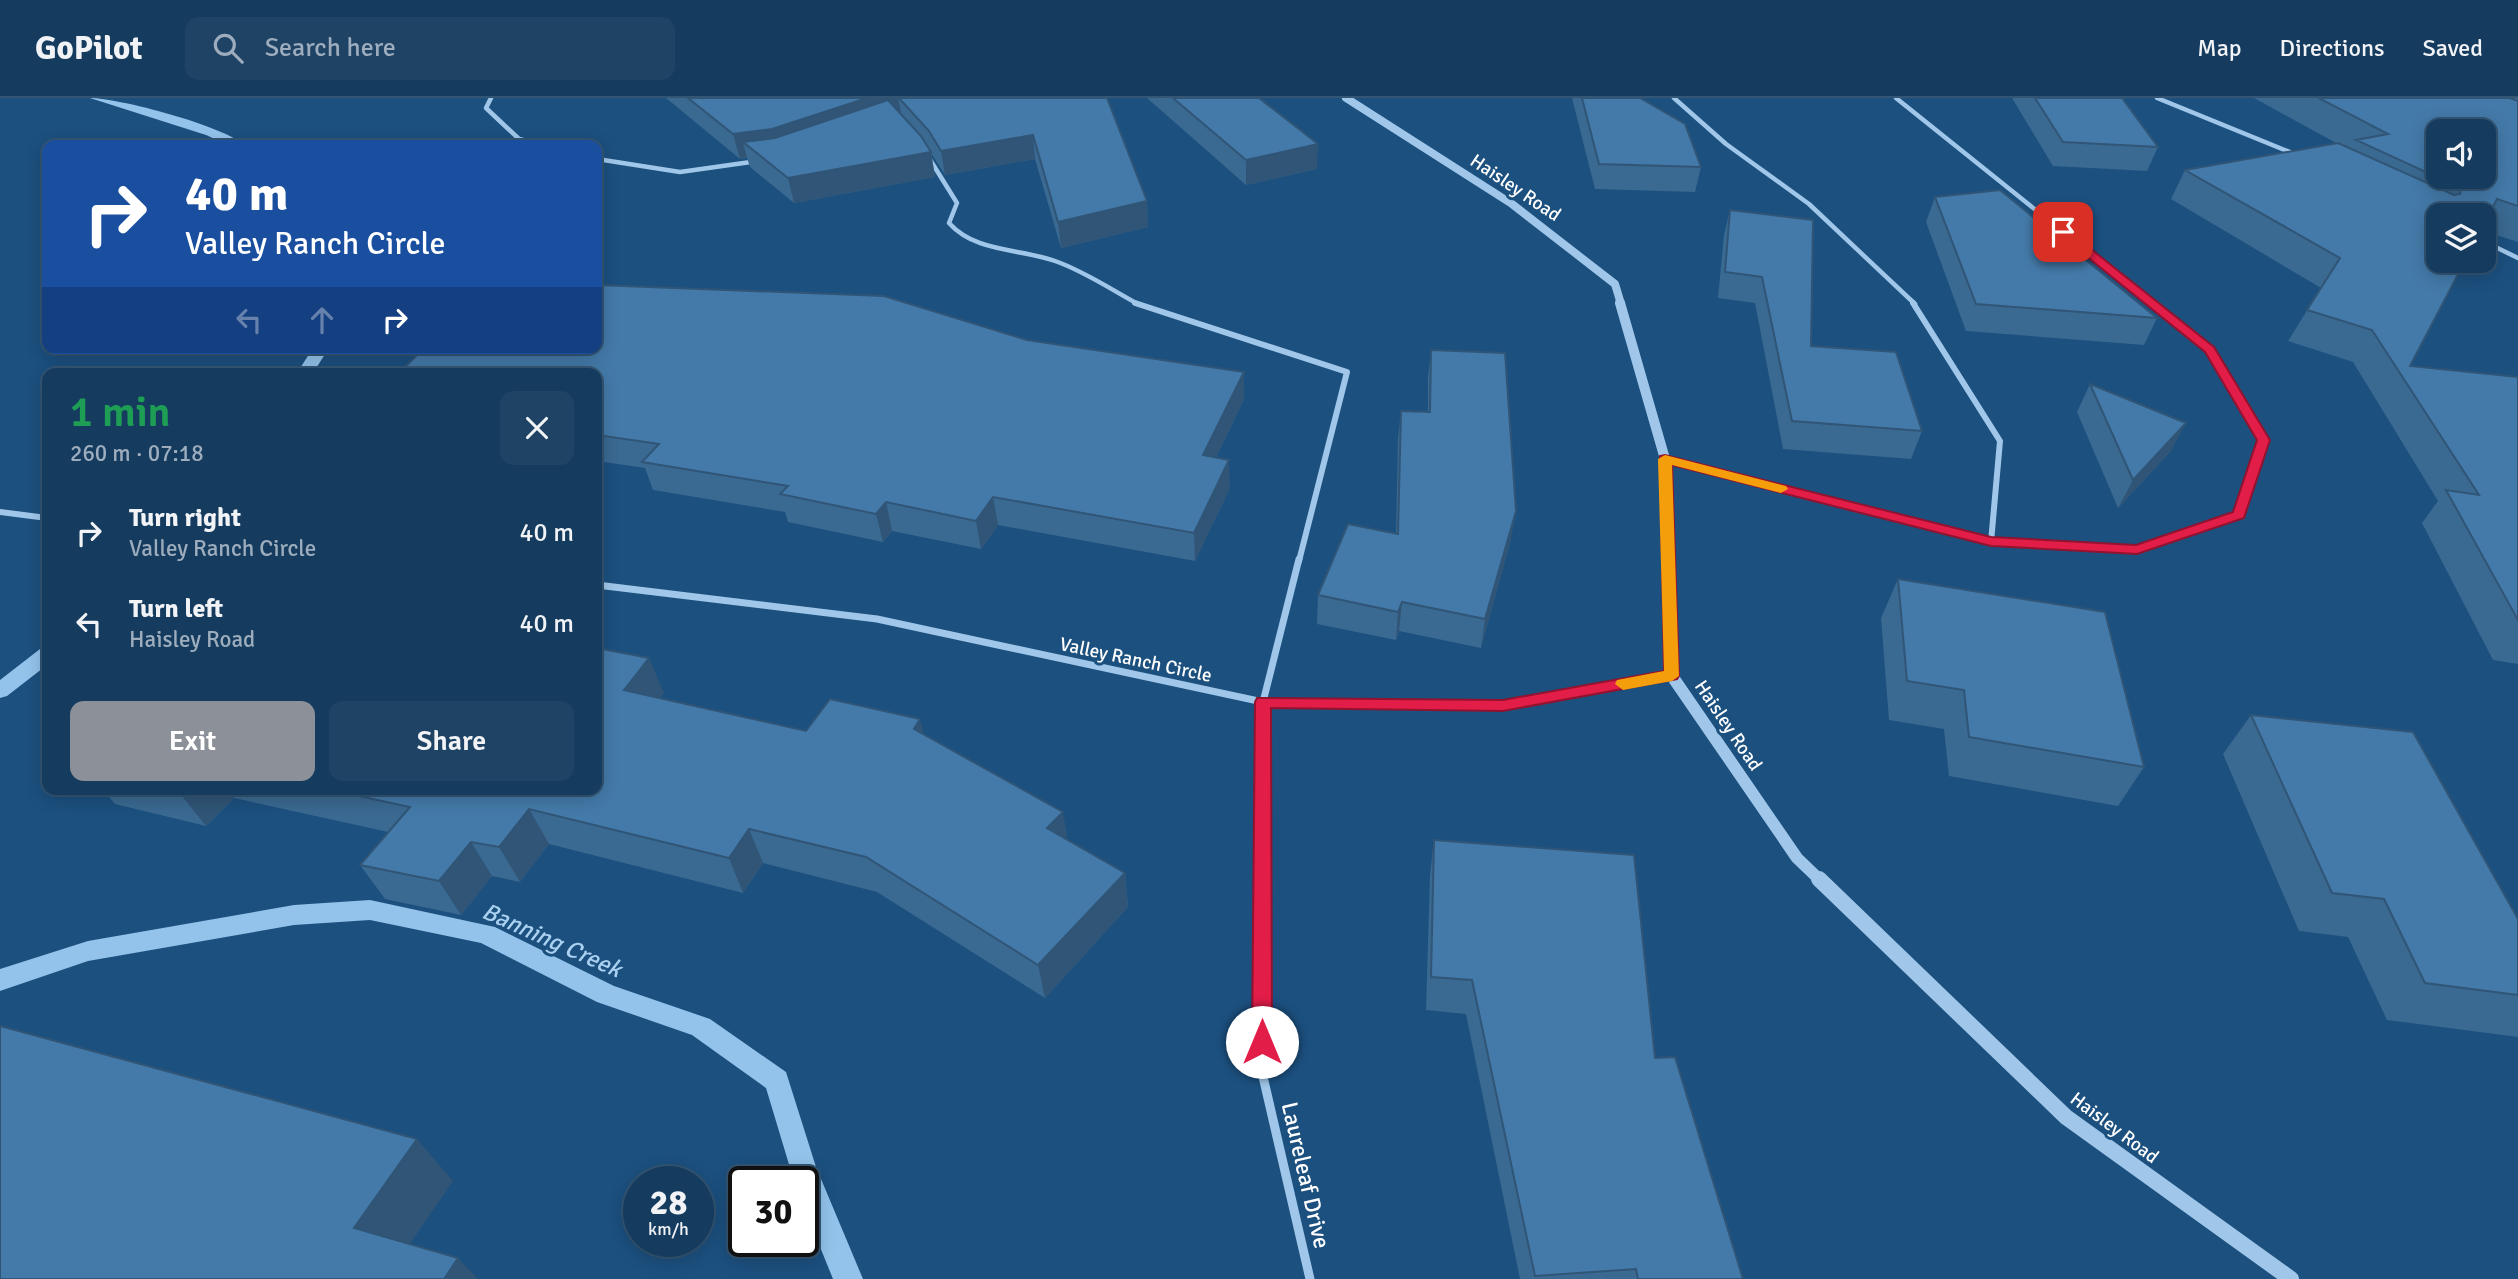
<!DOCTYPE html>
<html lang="en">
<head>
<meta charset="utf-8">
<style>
  :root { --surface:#153c5f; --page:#1e4365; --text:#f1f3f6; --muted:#9dadbd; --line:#345674; --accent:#8c9099 }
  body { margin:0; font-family:Signika,sans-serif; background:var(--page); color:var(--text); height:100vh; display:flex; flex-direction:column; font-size:26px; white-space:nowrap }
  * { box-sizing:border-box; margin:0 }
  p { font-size:23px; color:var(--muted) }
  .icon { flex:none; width:38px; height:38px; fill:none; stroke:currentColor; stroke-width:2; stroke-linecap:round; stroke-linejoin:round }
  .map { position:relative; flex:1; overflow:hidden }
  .side { position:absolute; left:42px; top:270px; width:560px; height:427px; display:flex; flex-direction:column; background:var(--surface); border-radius:14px; box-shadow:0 4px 18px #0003,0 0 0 2px var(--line) }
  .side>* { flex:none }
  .hud { position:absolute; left:42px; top:42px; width:560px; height:214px; border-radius:14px; box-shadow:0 4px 18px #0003,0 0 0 2px var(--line); background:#1a4fa0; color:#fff; overflow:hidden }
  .tools { position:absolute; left:2426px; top:21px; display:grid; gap:14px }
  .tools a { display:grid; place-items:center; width:70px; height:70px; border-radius:14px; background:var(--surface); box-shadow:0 4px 18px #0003,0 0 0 2px var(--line); font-size:35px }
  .speed { position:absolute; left:623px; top:1068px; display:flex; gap:14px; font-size:35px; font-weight:700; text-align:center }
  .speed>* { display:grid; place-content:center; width:91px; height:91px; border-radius:50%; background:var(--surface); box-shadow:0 4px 18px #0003,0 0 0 2px var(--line); line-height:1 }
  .speed small { font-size:18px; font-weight:400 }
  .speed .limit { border:4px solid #111; border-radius:10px; background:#fff; color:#111 }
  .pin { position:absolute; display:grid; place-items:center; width:60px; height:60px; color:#fff; margin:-30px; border-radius:14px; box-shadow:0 4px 10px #0006 }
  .me { position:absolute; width:77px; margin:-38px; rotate:0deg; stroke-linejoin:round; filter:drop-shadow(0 0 5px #0008) }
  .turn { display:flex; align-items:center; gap:24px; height:147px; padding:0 28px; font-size:32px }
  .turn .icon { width:91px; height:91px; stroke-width:2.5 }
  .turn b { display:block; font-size:49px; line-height:60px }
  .lanes { display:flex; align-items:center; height:66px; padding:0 28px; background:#0003; justify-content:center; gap:35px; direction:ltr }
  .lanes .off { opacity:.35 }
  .round { display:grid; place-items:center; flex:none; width:74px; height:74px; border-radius:14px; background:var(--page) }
  .headline { display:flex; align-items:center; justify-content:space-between; height:119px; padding:0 28px }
  h1 { font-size:42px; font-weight:600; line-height:52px; color:#1e9e55 }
  .button { display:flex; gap:14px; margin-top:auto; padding:14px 28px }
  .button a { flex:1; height:80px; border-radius:14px; background:var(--accent); color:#fff; font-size:28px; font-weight:600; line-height:80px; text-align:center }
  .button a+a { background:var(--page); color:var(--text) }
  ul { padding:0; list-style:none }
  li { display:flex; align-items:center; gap:21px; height:91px; padding:0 28px }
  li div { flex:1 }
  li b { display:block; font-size:26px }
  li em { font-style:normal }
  header { display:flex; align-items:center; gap:42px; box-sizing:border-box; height:98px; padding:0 35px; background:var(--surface); border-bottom:2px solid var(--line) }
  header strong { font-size:33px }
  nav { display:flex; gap:38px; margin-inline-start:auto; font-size:24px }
  .search { width:490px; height:63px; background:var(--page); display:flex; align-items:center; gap:18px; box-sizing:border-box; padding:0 24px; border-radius:14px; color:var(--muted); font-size:26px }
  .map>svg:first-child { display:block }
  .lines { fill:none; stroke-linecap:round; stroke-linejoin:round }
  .stream { fill:#93c3eb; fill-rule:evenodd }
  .minor-far3 { stroke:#a0c7e9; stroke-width:4.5 }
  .minor-far2 { stroke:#a0c7e9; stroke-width:6 }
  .minor-far1 { stroke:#a0c7e9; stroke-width:7 }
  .minor { stroke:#a0c7e9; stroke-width:9 }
  .tertiary-far3 { stroke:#a0c7e9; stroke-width:8 }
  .tertiary-far2 { stroke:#a0c7e9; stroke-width:10 }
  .tertiary-far1 { stroke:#a0c7e9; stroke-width:12 }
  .tertiary { stroke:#a0c7e9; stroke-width:16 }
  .wall { fill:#3a6991 }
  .shaded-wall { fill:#305576 }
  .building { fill:#447aa9; stroke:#305576; stroke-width:2; fill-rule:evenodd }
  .route { fill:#e11d48; stroke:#92132f; stroke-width:2 }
  .slow { fill:#f59e0b }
  .labels { text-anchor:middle; stroke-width:6; stroke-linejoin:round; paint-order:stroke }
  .street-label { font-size:19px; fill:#fff; stroke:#1c507f }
  .near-street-label { font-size:23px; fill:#fff; stroke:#1c507f }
  .near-water-label { font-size:24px; font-style:italic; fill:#abd1f1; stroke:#1c507f }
</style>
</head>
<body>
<header>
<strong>GoPilot</strong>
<div class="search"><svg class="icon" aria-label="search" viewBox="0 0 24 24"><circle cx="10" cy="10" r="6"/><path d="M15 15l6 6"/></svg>Search here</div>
<nav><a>Map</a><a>Directions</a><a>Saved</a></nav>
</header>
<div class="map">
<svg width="2518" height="1181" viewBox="0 0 2518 1181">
  <rect width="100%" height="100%" fill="#1c507f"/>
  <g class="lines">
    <path class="stream" d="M90,0C119,0 224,28 244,47H228L206,37Z
      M313,250H329L313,275H297Z
      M47,549V567L7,598L0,600V582L40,551Z
      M370,802L495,829L614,888L710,921L786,974L816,1069L863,1181H833L803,1107V1083H794L766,990L692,937L597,904L481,845L370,822L294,827L88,863L0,893V871L88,843L294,807Z"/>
    <path class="minor-far3" d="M491,0L486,10L519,41L543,47
      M1674,0L1726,46L1809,106L1915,206
      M1896,0L2153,206
      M2157,0L2297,57
      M929,60L957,105L949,125C976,155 1019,150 1055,163C1084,173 1112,192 1138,206
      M597,61L680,74L758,63
      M2483,143L2518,160"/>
    <path class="minor-far2" d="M1135,205L1347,274L1299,463
      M1913,205L2000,343L1991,444
      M1665,361L1991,444L2137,452L2239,417L2264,342L2210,252L2151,205
      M0,414L47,420"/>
    <path class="minor-far1" d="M597,487L877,521L1263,604L1503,607L1672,578
      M1262,783L1263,604L1299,461"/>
    <path class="minor" d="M1262,781L1261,970L1310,1181"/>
    <path class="tertiary-far3" d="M1346,0L1512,106L1615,186L1621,206"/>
    <path class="tertiary-far2" d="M1620,205L1665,361L1668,463"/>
    <path class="tertiary-far1" d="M1668,461L1672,578L1797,760L1821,783"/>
    <path class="tertiary" d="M1819,781L2066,1019L2291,1181"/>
  </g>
  <path class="wall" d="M666,0H1107L1147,103L1148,129L1061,150L1035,61L945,77L931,55L935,79L794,105L750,69L747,60L740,61Z
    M1147,0H1259L1317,71L1246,87Z
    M1572,0H1640L1701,69L1695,94L1595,91Z
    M2012,0H2122L2158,49L2147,73L2053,68Z
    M2254,0H2518V144L2483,133V117L2410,268L2518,279V566L2493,562L2422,425L2438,403L2353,264L2288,243L2321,190L2171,101L2185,72L2336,45Z
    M1935,99L2157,220L2144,247L1966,233L1926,124Z
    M1730,112L1811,248L1922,333L1911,361L1783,351L1755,205L1718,200L1724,137Z
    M1027,242L1244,274V301L1216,360L1230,390L1195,463L998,427L981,451L892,433L883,444L788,424L785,414L653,392L645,370L597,363V275L443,251Z
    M1431,252L1511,441L1481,550L1399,533L1396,542L1317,526L1318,497L1396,435L1398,341L1401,313L1428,314V279Z
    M2090,286L2171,353L2118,410L2077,314Z
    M1898,481L2144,669L2118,708L1949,678L1944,631L1889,622L1881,520Z
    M597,550L664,595L660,600L806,633L924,637L1068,742L1125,775L1128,809L1045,900L877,794L763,765L743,795L549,746L520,784L492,778L461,817L385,801L360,767L388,734L234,700L206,728L115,706L102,691H597Z
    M2251,617L2518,821V939L2387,922L2348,839L2299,833L2223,656Z
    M1434,742L1655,960L1743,1181H1520L1466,916L1426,912L1430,777Z"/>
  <path class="shaded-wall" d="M867,0H898L901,14L778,55L743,44L747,60L740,61L733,36Z
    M1033,37L1035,61L945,77L941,53Z
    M1318,46L1317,71L1246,87V62Z
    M931,54L935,79L794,105L788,80Z
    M1147,103L1148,129L1061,150L1058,124Z
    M1244,274V301L1204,385L1203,357Z
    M2186,325L2171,353L2118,410L2133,382Z
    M1229,362L1230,390L1195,463L1194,435Z
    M993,399L998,427L981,451L976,423Z
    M886,404L892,433L883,444L876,416Z
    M1516,413L1511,441L1481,550L1485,521Z
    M1402,504L1399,533L1396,542L1398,514Z
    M649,560L664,595L639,627L624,592Z
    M920,621L929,656L914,631Z
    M179,691H227L234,700L206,728L178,693Z
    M529,711L549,746L520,784L499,749Z
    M1063,714L1069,749L1047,730Z
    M749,731L763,765L743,795L729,760Z
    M471,744L492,778L461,817L439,783Z
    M1125,775L1128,809L1045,900L1038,867Z
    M417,1041L453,1083L394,1169L354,1130Z
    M458,1160L478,1181H444Z"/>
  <path class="building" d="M688,0H867L772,31L733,36Z
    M899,0H1107L1147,103L1058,124L1033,37L941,53L929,33Z
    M1173,0H1259L1318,46L1246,62Z
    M1582,0H1640L1685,26L1701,69L1599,66Z
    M2035,0H2122L2158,49L2063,44Z
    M2319,0H2510L2518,3V108L2497,101L2483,128V117H2438V163H2465L2410,268L2518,279V522L2446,392L2479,397L2372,232L2307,212L2340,160L2185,72L2338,45L2454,97L2460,96L2461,90L2356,42L2388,36ZM2438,33H2483V79H2438Z
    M888,2L921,38L931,54L788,80L743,44L775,40Z
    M2000,92L2157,220L1976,206L1935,99Z
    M1730,112L1813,122L1811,248L1896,254L1922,333L1792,323L1762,179L1725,174Z
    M597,187L884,198L1027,242L1244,274L1203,357L1229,362L1194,435L993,399L976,423L886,404L876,416L780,396L788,388L642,364L659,346L597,337V275H399L424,250H597Z
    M1431,252L1505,255L1516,413L1485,521L1402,504L1398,514L1318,497L1348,426L1398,436L1401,313L1430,314Z
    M2090,286L2186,325L2133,382Z
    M1898,481L2105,514L2144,669L1969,639L1964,592L1907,583Z
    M597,550L649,560L624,592L806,633L830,601L920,621L914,631L1063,714L1047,730L1125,775L1038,867L866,759L749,731L729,760L529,711L499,749L471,744L439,783L360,767L410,709L327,691H597Z
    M2251,617L2413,634L2518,821V897L2425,885L2384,801L2332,795Z
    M1434,742L1634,757L1655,960L1675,959L1743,1181H1638L1636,1171L1535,1178L1472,882L1431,879Z
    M0,928L417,1041L354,1130L458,1160L444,1181H0Z"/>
  <path class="route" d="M2060,132H2067L2214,249L2270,342L2244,420L2137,456L1991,448L1672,367L1679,578L1677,581L1503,613L1271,610L1272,944L1269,950L1262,953L1255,950L1252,944L1255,604L1257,600L1503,602L1664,573L1660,358L1665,357L1991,439L2136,447L2233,414L2257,342L2205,254L2060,137Z"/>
  <path class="slow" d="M1665,357L1786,388L1788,391L1781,395L1672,367L1679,578L1672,583L1623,592L1615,586L1617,582L1664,573L1658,361Z"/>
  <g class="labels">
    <g class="street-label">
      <text transform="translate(1516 89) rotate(34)" y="7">Haisley Road</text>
      <text transform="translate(1136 561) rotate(12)" y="7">Valley Ranch Circle</text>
      <text transform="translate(1729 627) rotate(56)" y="7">Haisley Road</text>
      <text transform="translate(2115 1029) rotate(37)" y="7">Haisley Road</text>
    </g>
    <g class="near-street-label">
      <text transform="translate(1306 1077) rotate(77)" y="8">Laureleaf Drive</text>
    </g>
    <g class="near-water-label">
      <text transform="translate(552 842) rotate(24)" y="8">Banning Creek</text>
    </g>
  </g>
</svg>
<div class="tools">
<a><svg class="icon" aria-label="sound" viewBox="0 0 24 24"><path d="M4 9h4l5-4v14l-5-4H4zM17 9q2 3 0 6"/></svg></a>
<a><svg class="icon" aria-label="layers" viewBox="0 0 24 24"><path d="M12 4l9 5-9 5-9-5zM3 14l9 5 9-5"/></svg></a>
</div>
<div class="speed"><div>28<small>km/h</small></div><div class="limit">30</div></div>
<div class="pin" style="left:2063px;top:134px;background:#d93025"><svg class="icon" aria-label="arrive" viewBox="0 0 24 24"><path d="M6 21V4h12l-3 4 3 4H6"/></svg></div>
<svg class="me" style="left:1262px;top:944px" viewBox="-20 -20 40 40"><circle r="19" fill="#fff"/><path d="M0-13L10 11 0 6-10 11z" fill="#e11d48"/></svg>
<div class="hud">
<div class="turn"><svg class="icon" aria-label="right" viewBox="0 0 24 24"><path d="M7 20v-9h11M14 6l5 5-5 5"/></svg><div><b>40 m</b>Valley Ranch Circle</div></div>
<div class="lanes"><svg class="icon off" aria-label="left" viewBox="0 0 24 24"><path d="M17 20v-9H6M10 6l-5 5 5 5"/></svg><svg class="icon off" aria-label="ahead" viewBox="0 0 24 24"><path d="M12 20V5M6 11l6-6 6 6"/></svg><svg class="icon" aria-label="right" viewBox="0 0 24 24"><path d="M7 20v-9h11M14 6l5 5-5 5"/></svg></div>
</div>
<section class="side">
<div class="headline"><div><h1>1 min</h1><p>260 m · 07:18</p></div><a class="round"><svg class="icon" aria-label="close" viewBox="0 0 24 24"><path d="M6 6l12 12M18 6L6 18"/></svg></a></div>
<ul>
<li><svg class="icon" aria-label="right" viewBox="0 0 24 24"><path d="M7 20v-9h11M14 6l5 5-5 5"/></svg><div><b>Turn right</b><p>Valley Ranch Circle</p></div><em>40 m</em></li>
<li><svg class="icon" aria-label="left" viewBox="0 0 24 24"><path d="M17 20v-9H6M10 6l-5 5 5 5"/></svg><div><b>Turn left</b><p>Haisley Road</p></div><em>40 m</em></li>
</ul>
<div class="button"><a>Exit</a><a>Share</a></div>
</section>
</div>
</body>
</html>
